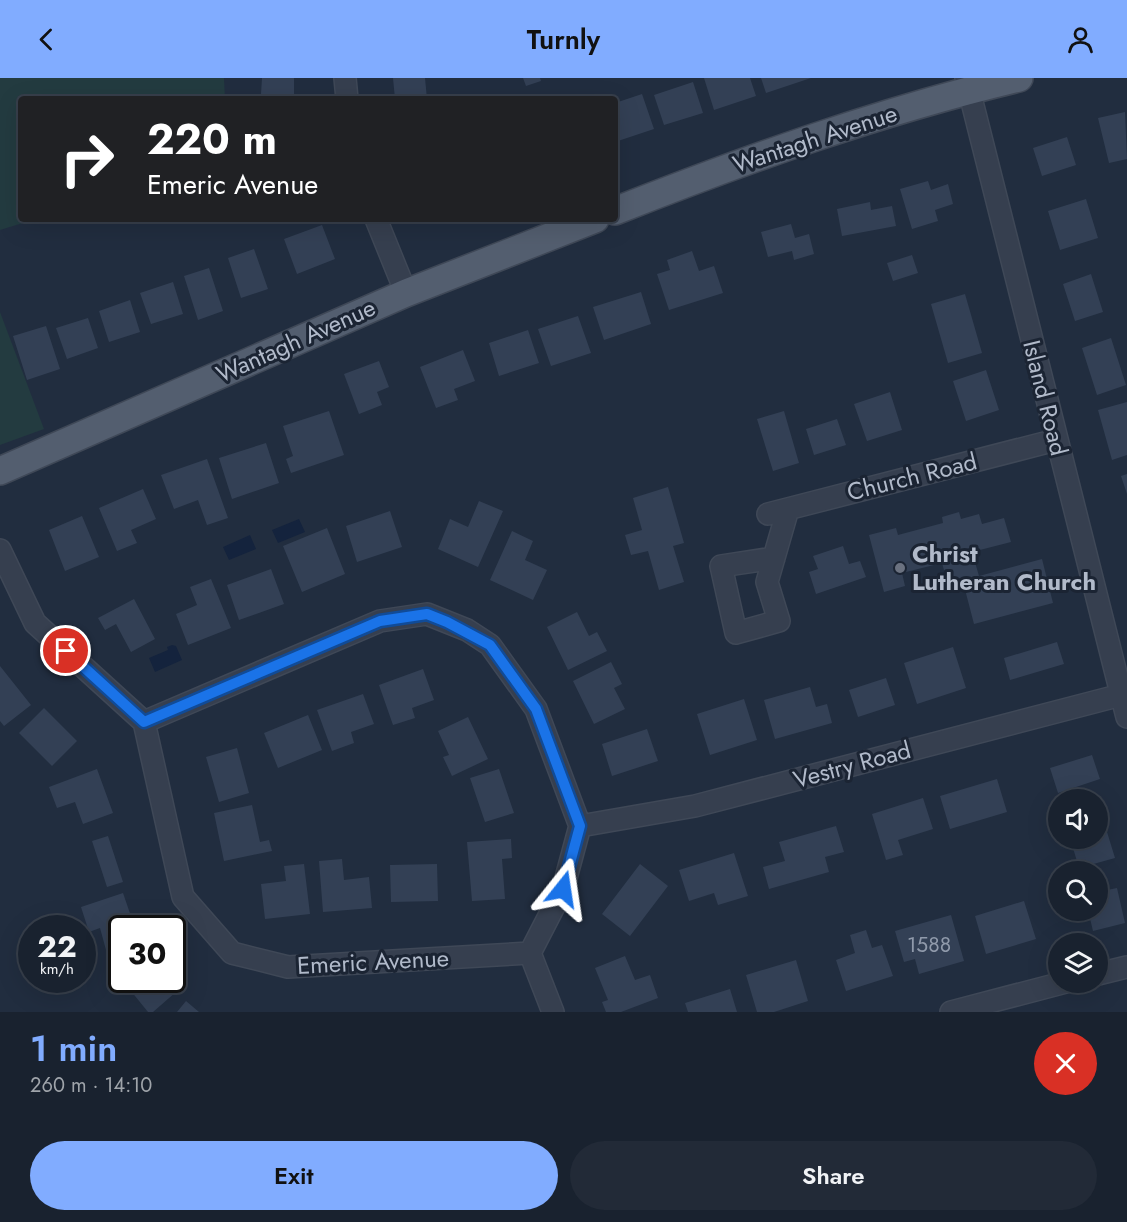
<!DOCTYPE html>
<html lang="en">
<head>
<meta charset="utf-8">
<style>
  :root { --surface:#19222f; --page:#222a37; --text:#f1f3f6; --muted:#9fa4aa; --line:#373f4b; --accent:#81acff }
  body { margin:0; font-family:Jost,sans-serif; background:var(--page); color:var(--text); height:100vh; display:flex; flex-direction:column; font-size:22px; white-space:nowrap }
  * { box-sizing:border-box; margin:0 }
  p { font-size:20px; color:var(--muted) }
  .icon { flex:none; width:33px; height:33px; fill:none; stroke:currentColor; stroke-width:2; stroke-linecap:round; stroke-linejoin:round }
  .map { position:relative; height:934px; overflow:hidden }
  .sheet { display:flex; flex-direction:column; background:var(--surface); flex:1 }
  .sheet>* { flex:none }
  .guide { position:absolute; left:18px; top:18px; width:600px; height:126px; border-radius:6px; box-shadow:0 6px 24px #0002,0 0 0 2px var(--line); background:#202124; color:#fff; overflow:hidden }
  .tools { position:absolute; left:1048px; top:711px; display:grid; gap:12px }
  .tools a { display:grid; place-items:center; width:60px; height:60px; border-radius:50%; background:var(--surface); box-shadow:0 6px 24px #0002,0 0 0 2px var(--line); font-size:30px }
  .speed { position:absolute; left:18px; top:837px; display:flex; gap:12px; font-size:30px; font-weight:700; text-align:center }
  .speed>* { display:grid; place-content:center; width:78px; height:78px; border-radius:50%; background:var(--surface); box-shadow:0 6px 24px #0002,0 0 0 2px var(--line); line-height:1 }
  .speed small { font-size:15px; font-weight:400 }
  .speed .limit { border:3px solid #111; border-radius:9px; background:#fff; color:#111 }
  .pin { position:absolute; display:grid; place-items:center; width:51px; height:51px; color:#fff; margin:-26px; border:3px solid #fff; border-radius:50%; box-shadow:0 2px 6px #0007 }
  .me { position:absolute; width:66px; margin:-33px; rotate:15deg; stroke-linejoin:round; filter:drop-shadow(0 0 4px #0008) }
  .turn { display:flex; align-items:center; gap:21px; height:126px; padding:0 30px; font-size:27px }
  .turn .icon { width:78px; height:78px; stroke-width:2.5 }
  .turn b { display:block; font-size:42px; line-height:51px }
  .round { display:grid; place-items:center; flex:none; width:63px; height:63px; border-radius:32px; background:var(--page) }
  .summary { display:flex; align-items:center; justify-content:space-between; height:102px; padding:0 30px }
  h1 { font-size:36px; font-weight:600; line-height:45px; color:var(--accent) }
  .button { display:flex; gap:12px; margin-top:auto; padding:12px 30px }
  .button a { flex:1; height:69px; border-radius:36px; background:var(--accent); color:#111; font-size:24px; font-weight:600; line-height:69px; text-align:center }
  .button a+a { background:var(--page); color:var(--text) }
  header { display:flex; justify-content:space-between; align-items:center; height:78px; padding:0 30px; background:var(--accent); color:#111; font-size:27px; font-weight:600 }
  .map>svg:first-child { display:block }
  .green { fill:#233b40 }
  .water { fill:#14233d }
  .building { fill:#334055 }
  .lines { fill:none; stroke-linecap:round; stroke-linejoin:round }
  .minor-casing { stroke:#3f4857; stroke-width:24 }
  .major-casing { stroke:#3f4857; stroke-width:30 }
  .minor { stroke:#363f4f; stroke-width:21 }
  .major { stroke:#535e6f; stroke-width:27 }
  .route-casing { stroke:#114b97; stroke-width:15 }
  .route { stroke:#1a73e8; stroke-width:10 }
  .worship-dot { fill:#6b7280; stroke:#1b2433; stroke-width:2 }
  .labels { text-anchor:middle; stroke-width:6; stroke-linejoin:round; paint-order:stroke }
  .number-label { font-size:21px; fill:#909aab }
  .street-label { font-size:24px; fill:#b1baca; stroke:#1b2433 }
  .poi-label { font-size:24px; font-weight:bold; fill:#b1baca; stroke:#1b2433; text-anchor:start }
</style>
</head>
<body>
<header><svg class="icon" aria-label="back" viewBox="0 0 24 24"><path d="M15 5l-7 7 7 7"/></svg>Turnly<svg class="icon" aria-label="person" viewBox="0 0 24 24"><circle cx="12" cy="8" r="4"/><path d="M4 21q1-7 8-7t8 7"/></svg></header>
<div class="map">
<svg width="1127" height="934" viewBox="0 0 1127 934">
  <rect width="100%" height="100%" fill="#212d3f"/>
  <path class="green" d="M0,0H224L225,21H21V141H36L0,152Z
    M0,234L44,351L0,367Z"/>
  <path class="water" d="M299,441L305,454L278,465L272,452Z
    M250,457L256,471L229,482L223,469Z
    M172,567L176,568L182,582L155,594L149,580L168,572L167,569Z"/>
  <path class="building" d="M262,0H294V17L261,16Z
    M393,0H425L427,21H395Z
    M523,0H540L541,3L526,8Z
    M704,0H750L756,18L714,32Z
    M761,0H811L766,15Z
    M693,4L703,35L664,47L654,17Z
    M642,16L654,51L615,64V25Z
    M1125,34L1127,81L1109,85L1098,40Z
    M1067,59L1076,87L1042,98L1033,70Z
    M928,103L931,112L948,106L953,126L935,132L938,143L912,151L900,111Z
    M1086,121L1098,160L1060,172L1048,133Z
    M870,124L871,132L892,128L896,148L842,158L837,131Z
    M791,146L795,160L809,156L814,176L794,182L792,173L768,179L761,154Z
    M322,147L335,181L297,196L284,161Z
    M254,171L268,211L241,220L228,180Z
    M692,173L699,193L714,188L723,215L669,232L657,196L670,192L667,182Z
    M912,177L918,195L893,203L887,185Z
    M209,190L223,233L198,242L184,198Z
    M1091,196L1103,234L1075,243L1063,206Z
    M173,204L183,236L151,246L140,215Z
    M641,214L651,246L604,262L593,229Z
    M965,216L982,275L948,285L931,226Z
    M130,222L140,254L109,264L99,233Z
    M578,238L591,275L551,288L538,251Z
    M88,240L98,270L67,281L56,250Z
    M46,248L60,291L27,302L13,258Z
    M528,252L539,285L499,298L489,265Z
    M1111,260L1126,307L1097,317L1082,270Z
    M463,272L475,303L454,311L458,322L436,330L420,289Z
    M379,283L389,309L377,314L382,327L359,336L344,296Z
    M986,292L999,332L966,343L953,303Z
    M890,314L902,352L867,363L854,326Z
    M1127,324V377L1112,382L1098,332Z
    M329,333L344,377L291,395L286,381L293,378L283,348Z
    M784,333L799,385L773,393L757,341Z
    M837,341L846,367L814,377L806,351Z
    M266,365L279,405L232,421L219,380Z
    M207,381L228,440L207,447L198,422L174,431L161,397Z
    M1127,396V416L1121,398Z
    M668,409L684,465L673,468L684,504L659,512L648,473L631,477L625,457L642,452L633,420Z
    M143,411L156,441L131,452L137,465L117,473L99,430Z
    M479,423L503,433L478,489L438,471L450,441L468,449Z
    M390,433L402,469L357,484L346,448Z
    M959,434L961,441L979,436L982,446L1004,440L1011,464L972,474L979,498L1042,481L1053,525L974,546L962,500L947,503L942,485L902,495L905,508L884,514L869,457L896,450L898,457L943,445L942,439Z
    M82,438L99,479L65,493L49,452Z
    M327,450L345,496L302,514L283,468Z
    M512,453L533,463L525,482L547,492L533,522L490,502Z
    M843,468L849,486L860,483L866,499L816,516L809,494L818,491L813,478Z
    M271,491L284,526L239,542L227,507Z
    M211,501L231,550L188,567L176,536L197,527L190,509Z
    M134,521L155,561L131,574L116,546L105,552L98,540Z
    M577,534L589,558L597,554L607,573L568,592L547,549Z
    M1057,564L1064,586L1010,602L1004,580Z
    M953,569L966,610L917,626L904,585Z
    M611,584L622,606L614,610L625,631L594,646L573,603Z
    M0,588L31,627L4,648L0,643Z
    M423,591L434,622L412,630L415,640L393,647L379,607Z
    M886,600L895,627L858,639L849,612Z
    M810,609L816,629L827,626L832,645L775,661L764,622Z
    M363,616L374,646L351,654L354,665L332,673L317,632Z
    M744,621L757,662L710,677L697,636Z
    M44,630L77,663L52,688L19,655Z
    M308,637L322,672L278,690L264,655Z
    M468,639L488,681L452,698L443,679L449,677L438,653Z
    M647,651L658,683L612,698L602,666Z
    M237,670L249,715L219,724L206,679Z
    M1092,677L1100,701L1058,715L1050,690Z
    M97,691L113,735L83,746L75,724L57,730L49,709Z
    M499,691L514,735L485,744L470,700Z
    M997,701L1007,734L950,751L940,718Z
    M923,720L933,751L898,762L903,777L886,782L872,736Z
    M252,727L260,764L269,762L272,773L224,783L214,735Z
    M1100,731L1115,780L1079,790L1070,760H1098V732Z
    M836,748L844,774L825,779L829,794L769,811L763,789L785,783L779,764Z
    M108,758L123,804L107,809L92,763Z
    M511,761L512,780L502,781L505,821L472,823L467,764Z
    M734,775L748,818L718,827L714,815L689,823L679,792Z
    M342,781L344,802L369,799L372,830L323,834L319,783Z
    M304,786L310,836L265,841L261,806L286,803L284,788Z
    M437,786L438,823L391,824L390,787Z
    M640,786L668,808L630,858L602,836Z
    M1117,810L1125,845L1093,853L1088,832H1098V814Z
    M123,815L135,850H122V866L106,872L100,850L89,854L81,829Z
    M1024,823L1036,861L986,876L975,838Z
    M951,837L964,883L919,896L915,881L904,884L895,853Z
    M866,852L872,870L882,867L893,898L846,913L836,882L855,875L850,857Z
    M625,878L635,902L650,897L658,920L621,934H606L602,924L608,922L595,890Z
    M796,882L808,923L774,934H757L746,897Z
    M122,902H165L176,914L153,934H148Z
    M730,911L737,934H688L685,925Z
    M186,923L199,934H177Z"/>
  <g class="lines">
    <defs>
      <path id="minor" d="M345,0L347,21
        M966,0L1127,639
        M376,141L406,215
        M768,436L1056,362
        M0,472L35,545L144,644L183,819L232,875L288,889L530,875
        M774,480L721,488L736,555L779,543L767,504L788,431
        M144,644L380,543L427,536L467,552L490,567L536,631L580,748L563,811L530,875
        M580,748L695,728L1121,617
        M530,875L553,934
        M1098,896L1127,889
        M951,934L1066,904"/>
      <path id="major" d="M615,133C747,81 881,33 1019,0
        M0,393L406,215L595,141"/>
    </defs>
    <use href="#minor" class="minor-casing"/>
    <use href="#major" class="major-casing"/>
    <use href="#minor" class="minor"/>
    <use href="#major" class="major"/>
  </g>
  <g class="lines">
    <defs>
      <path id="route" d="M66,573L144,644L380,543L427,536L447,544L490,567L536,631L580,748L563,811"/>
    </defs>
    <use href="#route" class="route-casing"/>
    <use href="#route" class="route"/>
  </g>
  <circle class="worship-dot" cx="900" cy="490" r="6"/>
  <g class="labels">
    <g class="number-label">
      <text x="929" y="874">1588</text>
    </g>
    <g class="street-label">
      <text transform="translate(815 61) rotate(-18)" y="8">Wantagh Avenue</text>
      <text transform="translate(296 263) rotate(-24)" y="8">Wantagh Avenue</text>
      <text transform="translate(1045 320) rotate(76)" y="8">Island Road</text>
      <text transform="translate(912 399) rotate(-14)" y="8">Church Road</text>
      <text transform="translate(852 687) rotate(-15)" y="8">Vestry Road</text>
      <text transform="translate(373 884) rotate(-3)" y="8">Emeric Avenue</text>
    </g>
    <g class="poi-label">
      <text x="912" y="484">Christ<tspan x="912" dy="28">Lutheran Church</tspan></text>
    </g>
  </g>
</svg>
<div class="tools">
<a><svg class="icon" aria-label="sound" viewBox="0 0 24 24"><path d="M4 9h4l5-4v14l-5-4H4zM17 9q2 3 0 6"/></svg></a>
<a><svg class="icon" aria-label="search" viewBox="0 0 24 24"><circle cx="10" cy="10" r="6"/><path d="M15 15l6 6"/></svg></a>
<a><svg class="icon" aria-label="layers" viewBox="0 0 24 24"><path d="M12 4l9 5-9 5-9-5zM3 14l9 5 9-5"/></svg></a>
</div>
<div class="speed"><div>22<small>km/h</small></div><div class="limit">30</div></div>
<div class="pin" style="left:66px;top:573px;background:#d93025"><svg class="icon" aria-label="arrive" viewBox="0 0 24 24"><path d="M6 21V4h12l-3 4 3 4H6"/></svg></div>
<svg class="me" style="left:563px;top:811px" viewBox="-20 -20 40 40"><path d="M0-17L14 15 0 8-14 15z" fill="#1a73e8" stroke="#fff" stroke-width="4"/></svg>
<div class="guide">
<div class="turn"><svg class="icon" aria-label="right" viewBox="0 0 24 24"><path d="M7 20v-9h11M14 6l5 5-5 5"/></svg><div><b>220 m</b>Emeric Avenue</div></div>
</div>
</div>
<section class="sheet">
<div class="summary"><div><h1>1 min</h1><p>260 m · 14:10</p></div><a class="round" style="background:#d93025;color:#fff"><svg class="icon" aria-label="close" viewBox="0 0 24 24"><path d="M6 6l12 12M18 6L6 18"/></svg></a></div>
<div class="button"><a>Exit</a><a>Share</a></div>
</section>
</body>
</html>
